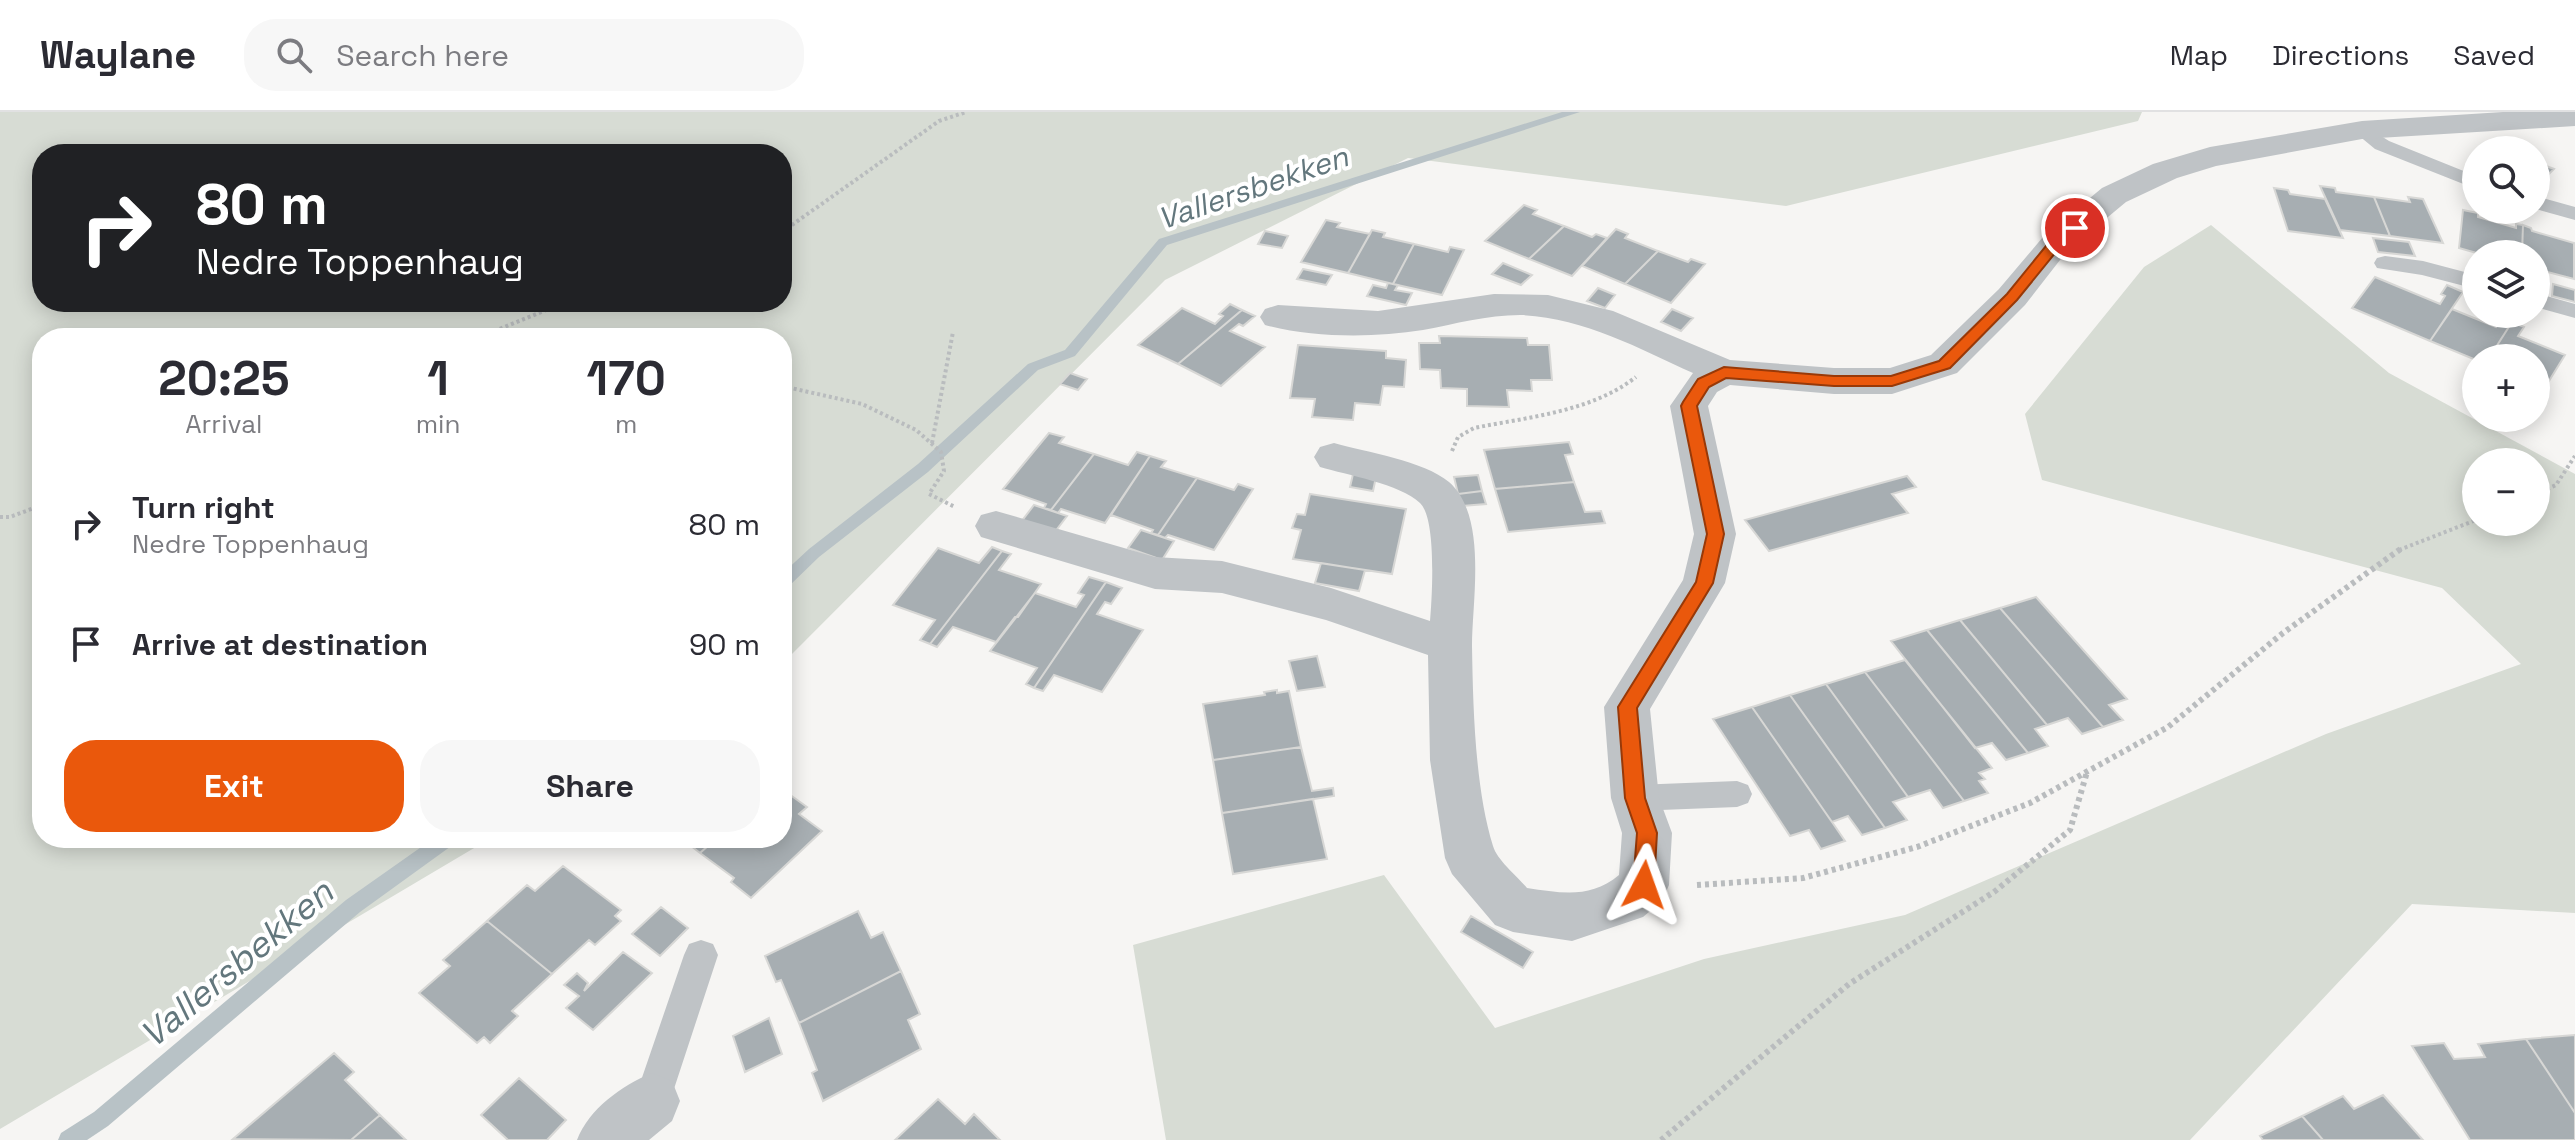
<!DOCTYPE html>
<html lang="en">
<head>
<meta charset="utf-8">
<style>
  :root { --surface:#fff; --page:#f7f7f7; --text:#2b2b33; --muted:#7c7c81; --line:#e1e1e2; --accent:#ea580c }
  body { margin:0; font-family:"Space Grotesk",sans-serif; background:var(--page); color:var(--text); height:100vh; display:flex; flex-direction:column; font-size:30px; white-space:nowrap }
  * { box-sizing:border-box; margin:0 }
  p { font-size:26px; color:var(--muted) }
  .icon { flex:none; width:44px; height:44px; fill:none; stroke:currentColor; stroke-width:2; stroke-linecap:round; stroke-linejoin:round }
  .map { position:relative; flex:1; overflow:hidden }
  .sheet { position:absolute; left:32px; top:216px; width:760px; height:520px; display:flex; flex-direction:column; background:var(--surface); border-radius:32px; box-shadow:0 4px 20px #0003 }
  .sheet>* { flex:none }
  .top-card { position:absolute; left:32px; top:32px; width:760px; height:168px; border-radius:32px; box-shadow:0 4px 20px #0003; background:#202124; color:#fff; overflow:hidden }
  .tools { position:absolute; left:2462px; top:24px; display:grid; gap:16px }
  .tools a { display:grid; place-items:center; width:88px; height:88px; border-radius:50%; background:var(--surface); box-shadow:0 4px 20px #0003; font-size:40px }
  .pin { position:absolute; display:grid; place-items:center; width:68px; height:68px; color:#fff; margin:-34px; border:4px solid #fff; border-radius:50%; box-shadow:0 2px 8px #0007 }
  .me { position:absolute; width:88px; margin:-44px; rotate:4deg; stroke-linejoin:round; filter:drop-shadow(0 0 6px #0008) }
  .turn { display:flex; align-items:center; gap:28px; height:168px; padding:0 32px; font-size:36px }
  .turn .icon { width:104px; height:104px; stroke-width:2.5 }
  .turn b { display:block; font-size:56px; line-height:68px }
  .eta { display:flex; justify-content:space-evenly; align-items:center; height:136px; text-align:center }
  .eta b { font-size:48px; font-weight:800; line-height:56px }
  .action { display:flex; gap:16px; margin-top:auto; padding:16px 32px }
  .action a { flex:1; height:92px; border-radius:32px; background:var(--accent); color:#fff; font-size:32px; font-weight:800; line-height:92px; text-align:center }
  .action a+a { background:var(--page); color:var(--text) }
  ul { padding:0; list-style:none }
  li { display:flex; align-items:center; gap:24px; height:120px; padding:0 32px }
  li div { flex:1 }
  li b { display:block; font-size:30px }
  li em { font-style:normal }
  header { display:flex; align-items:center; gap:48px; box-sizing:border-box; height:112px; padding:0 40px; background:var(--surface); border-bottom:2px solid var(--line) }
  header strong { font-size:38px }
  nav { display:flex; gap:44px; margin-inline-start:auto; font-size:28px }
  .search { width:560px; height:72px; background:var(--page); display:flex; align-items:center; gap:20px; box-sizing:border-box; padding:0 28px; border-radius:32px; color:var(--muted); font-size:30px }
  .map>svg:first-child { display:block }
  .green { fill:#d7dcd4; fill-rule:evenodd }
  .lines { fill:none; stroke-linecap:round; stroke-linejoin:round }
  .stream { fill:#b8c2c6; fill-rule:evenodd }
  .building { fill:#a7aeb2; stroke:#d7d7d5; stroke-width:2 }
  .path-far1 { stroke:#b9bcbe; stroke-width:4; stroke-dasharray:3 3; stroke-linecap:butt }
  .path { stroke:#b9bcbe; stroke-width:6; stroke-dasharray:4 4; stroke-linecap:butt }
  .lane { fill:#bfc3c6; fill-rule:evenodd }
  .street { fill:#bfc3c6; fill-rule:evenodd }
  .route { fill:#ea580c; stroke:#983908; stroke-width:2 }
  .labels { text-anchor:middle; stroke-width:8; stroke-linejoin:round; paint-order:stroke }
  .water-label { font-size:30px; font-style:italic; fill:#63777d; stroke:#fff }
  .near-water-label { font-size:36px; font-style:italic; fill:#63777d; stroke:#fff }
</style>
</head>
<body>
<header>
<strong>Waylane</strong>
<div class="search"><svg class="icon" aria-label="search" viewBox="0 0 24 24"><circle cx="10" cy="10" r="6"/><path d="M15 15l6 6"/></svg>Search here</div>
<nav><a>Map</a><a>Directions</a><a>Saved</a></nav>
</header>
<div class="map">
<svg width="2575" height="1028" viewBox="0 0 2575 1028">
  <rect width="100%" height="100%" fill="#f6f5f3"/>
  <path class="green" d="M0,0H2142L2138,9L1786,94L1408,46L1165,168L782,552V226H42V726H491L0,1017ZM42,42H782V190H42Z
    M2211,113L2389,261L2575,362V801L2412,792L2190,1028H1166L1133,833L1384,763L1495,916L1704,847L1905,803L2326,622L2521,552L2442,476L2042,368L2025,302L2144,155ZM2476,350H2536V410H2476Z"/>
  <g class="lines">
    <path class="stream" d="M1562,0H1580L1167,133L1075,244L1038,258L928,360L819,445L788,475L782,477V462L809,437L918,352L1028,252L1065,238L1159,127Z
      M434,726H457L454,732L360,800L108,1014L87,1028H58L61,1021L94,1000L346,788Z"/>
  </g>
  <path class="building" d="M2536,50L2554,57L2540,71L2536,69Z
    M2320,74L2335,76L2336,80L2374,85L2390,124L2340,118Z
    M2274,76L2288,78L2290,82L2325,87L2343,126L2288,119Z
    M2374,85L2410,90L2408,85L2423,87L2443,131L2390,124Z
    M1524,93L1537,98L1533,102L1564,114L1529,147L1485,129Z
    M2463,98L2478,101V105L2516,116V112L2523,113L2522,142H2480L2459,136Z
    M1326,108L1340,111L1337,115L1370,122L1348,161L1301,150Z
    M2523,113L2531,116L2532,119L2574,131V167L2536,157V142H2522Z
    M1564,114L1592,125L1596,122L1607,126L1572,164L1529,147Z
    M1616,117L1628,122L1625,126L1658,139L1625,172L1582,154Z
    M1372,118L1385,121L1383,125L1414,132L1393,172L1348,161Z
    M1265,119L1288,124L1282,136L1258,132Z
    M2373,126L2409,130L2415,144L2378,140Z
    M1414,132L1448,140L1450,135L1464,138L1442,183L1393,172Z
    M1658,139L1688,150L1691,147L1705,152L1671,191L1625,172Z
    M1503,151L1532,163L1521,173L1492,162Z
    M1303,157L1332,163L1326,173L1297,167Z
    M2375,165L2440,192L2445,184L2441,182L2447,173L2463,180L2430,229L2352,196Z
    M1388,171L1398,173L1395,178L1412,181L1406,193L1367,184L1373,173L1386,176Z
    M2553,172L2575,178V190L2552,184Z
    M1598,176L1615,183L1605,196L1587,189Z
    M1230,192L1242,198L1178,252L1138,233L1182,196L1215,212L1223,204L1219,202Z
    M1672,197L1693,206L1681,219L1661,210Z
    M2452,197L2496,215L2501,206L2512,210L2489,246H2476V248L2430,229Z
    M1242,198L1255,204L1243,214L1239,212L1230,219L1265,235L1221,274L1178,252Z
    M2512,210L2524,215L2518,224L2565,243L2544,277L2536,274V246H2489Z
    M1439,224L1527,226L1528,233H1549L1552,268H1531L1532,279L1507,278L1509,295L1467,294V277L1441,276L1440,258L1420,257L1419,231H1440Z
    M1298,233L1386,239V246L1406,248L1404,275L1383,274L1380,293L1355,291L1353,308L1312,305L1315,287L1290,286Z
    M1070,261L1087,267L1078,278L1060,272Z
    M1049,321L1064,325L1059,331L1094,342L1051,398L1044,396L1046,392L1003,377Z
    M1569,330L1573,342L1565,343L1574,370L1495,377L1484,338Z
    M1137,340L1150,344L1105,411L1061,397L1058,401L1051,398L1094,342L1128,353Z
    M1150,344L1166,349L1161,355L1197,366L1158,423L1151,421L1153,418L1111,403Z
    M1353,362L1376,365L1373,379L1350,375Z
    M1478,363L1482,379L1458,382L1454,365Z
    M1907,364L1916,375L1892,382L1908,401L1769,439L1745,408Z
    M1197,366L1234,378L1238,372L1253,377L1214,438L1168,423L1165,426L1158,423Z
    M1574,370L1585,400L1601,399L1605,411L1508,420L1495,377Z
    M1482,379L1486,392L1462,394L1458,382Z
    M1310,382L1406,397L1392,462L1293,447L1301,418L1292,416L1297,402L1305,403Z
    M1034,393L1067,404L1054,421L1021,410Z
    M1141,418L1174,429L1162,448L1128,436Z
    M992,435L1002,439L930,532L920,528L935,508L893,493L938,436L979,451Z
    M1002,439L1011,442L999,458L1041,472L1018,505H1015L996,530L953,515L937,535L930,532Z
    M1321,451L1365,458L1359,479L1315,471Z
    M1089,465L1106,470L1034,576L1026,572L1037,556L990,539L1035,481L1076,495L1084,483L1078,481Z
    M1106,470L1122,476L1111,492L1105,490L1097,502L1143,518L1102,580L1054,563L1043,579L1034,576Z
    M2036,485L2127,587L2109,593L2123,608L2103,615L2000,496Z
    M2000,496L2103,615L2082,622L2068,606L2047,613L1960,508Z
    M1960,508L2047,613L2035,617L2048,634L2028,641L1927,518Z
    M1927,518L2028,641L2006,648L1992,631L1975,636L1891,529Z
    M1317,544L1325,575L1297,579L1289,549Z
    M1905,548L1992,656L1979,661L1985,667L1979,669L1988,681L1964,689L1865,560Z
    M1865,560L1964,689L1943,696L1930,678L1908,685L1826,572Z
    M1826,572L1908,685L1893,690L1907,708L1885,716L1790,583Z
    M1277,578V581L1289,579L1301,635L1213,648L1203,592L1265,583L1264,580Z
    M1790,583L1885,716L1862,723L1848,704L1832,710L1752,595Z
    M1752,595L1832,710L1845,729L1821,737L1809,718L1790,724L1713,607Z
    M1301,635L1312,679L1333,676L1334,684L1222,701L1213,648Z
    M782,677L807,695L799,702L822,719L751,786L731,770L734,766L700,741L717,726H782Z
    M1313,687L1327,747L1233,762L1222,701Z
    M681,726H717L700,741Z
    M563,754L621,798L615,804L621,809L595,833L589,828L552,862L487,809L527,773L535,779Z
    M661,795L688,816L660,844L632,822Z
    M858,799L871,826L883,820L901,859L799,911L781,868L776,870L765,844Z
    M1471,804L1533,840L1523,856L1461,820Z
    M487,809L552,862L512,899L518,904L490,931L484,925L477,931L419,881L450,854L443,848Z
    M623,840L652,861L593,918L566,896L579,884L564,873L577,861L588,871L584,879Z
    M901,859L920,902L908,908L921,937L823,989L812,961L817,958L799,911Z
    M769,906L782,942L745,960L733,924Z
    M2575,923V1001L2526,927Z
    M2526,927L2575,1001V1028H2470L2412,934L2444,931L2454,947L2485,945L2478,932Z
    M334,941L354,960L345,968L380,1003L351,1028L233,1027Z
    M519,966L566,1008L547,1028H508L481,1003Z
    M2383,983L2423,1028H2323L2302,1004L2343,984L2354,997Z
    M938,987L965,1012L974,1002L1000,1028H895Z
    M380,1003L406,1028H351Z
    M2302,1004L2323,1028H2263L2260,1024Z"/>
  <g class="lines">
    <path class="path-far1" d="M782,120L939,9L966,0
      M486,226L487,222L566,190
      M782,274L862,292L916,318L941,340L944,359L929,382L955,395
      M932,331L953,220
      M1452,339L1458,325L1474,316C1528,305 1591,300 1636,265
      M2536,382L2556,373L2575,344
      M0,405H10L42,393
      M2399,438L2476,408"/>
    <path class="path" d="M1697,773L1803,766L1917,735L2030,691L2168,615L2283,521L2402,436
      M1661,1028L1849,872L1994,780L2070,718L2087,660"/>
    <path class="lane" d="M2362,12L2389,29L2476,64V77L2375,37L2352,18Z
      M2536,84L2575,95V108L2536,97Z
      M2385,144L2423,149L2476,163V177L2422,163L2377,156L2374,151L2377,146Z
      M2536,181L2575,192V206L2536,195Z
      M1737,669L1748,673L1752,682L1748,691L1737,695L1635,699L1624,695L1620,686L1624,677L1635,673Z
      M701,828L713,832L718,843L670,989L665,1001L652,1007L639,1001L634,989L684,843L689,832Z"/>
    <path class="street" d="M2503,0H2575V14L2362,27L2216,54L2177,66L2126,90L2067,139L2025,193L1957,261L1892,282H1834L1730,273L1717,280L1708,294L1736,422L1725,471L1650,597L1659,686L1672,721L1669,773L1662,789L1643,805L1572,829L1513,820L1495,813L1452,762L1445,746L1430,648L1428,543L1326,508L1222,481L1155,477L981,425L975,414L981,403L996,399L1155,445L1222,449L1331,476L1430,509C1432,486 1437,407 1420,391C1400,372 1347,363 1320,355L1314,345L1320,335L1334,331C1366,340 1424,349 1449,370C1488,404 1472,489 1472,534C1473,595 1475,676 1493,734C1497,748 1517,764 1527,776C1562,781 1590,787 1619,763L1622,721L1611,686L1604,595L1683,468L1694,422L1670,294L1693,261C1638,236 1582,205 1520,203C1487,203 1455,212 1423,218C1373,226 1314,226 1265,213L1260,205L1265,197L1278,193L1378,199L1494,182L1548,183L1613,199L1730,248L1834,256H1890L1931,243L1999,177L2043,125L2102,76L2153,52L2210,35L2362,9Z
      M652,961L672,969L680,989L672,1009L649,1028H577C589,997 621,974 652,961Z"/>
  </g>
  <path class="route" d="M2075,111L2082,116L2080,119L2060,135L2017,188L1950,256L1892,274H1834L1726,266L1709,275L1697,294L1724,422L1713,471L1637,596L1645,686L1657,721L1654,773L1651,780L1644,782L1636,780L1633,773L1637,721L1625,686L1618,595L1696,470L1707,422L1681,294L1683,290L1698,267L1724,255L1834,264H1891L1939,249L2007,182L2050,129Z"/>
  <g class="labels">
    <g class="water-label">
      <text transform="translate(1253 76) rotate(-19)" y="10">Vallersbekken</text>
    </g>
    <g class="near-water-label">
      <text transform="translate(236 851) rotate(-40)" y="13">Vallersbekken</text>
    </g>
  </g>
</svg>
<div class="tools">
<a><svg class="icon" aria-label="search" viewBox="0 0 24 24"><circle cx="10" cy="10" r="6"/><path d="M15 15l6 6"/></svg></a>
<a><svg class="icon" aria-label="layers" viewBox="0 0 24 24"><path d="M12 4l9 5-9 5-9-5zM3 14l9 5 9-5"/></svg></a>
<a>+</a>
<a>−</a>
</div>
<div class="pin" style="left:2075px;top:116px;background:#d93025"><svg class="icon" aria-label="arrive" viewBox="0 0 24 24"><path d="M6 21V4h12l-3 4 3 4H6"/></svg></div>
<svg class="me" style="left:1644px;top:773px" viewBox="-20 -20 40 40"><path d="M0-17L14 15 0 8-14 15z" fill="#ea580c" stroke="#fff" stroke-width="4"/></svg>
<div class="top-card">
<div class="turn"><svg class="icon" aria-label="right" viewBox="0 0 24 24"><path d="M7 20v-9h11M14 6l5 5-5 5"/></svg><div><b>80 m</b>Nedre Toppenhaug</div></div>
</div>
<section class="sheet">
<div class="eta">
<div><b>20:25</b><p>Arrival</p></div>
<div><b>1</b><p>min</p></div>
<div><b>170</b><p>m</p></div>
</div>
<ul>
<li><svg class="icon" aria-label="right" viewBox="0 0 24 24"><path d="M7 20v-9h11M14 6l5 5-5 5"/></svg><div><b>Turn right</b><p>Nedre Toppenhaug</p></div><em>80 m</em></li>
<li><svg class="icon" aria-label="arrive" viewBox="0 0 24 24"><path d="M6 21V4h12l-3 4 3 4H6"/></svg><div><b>Arrive at destination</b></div><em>90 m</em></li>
</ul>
<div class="action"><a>Exit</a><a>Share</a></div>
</section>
</div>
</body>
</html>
